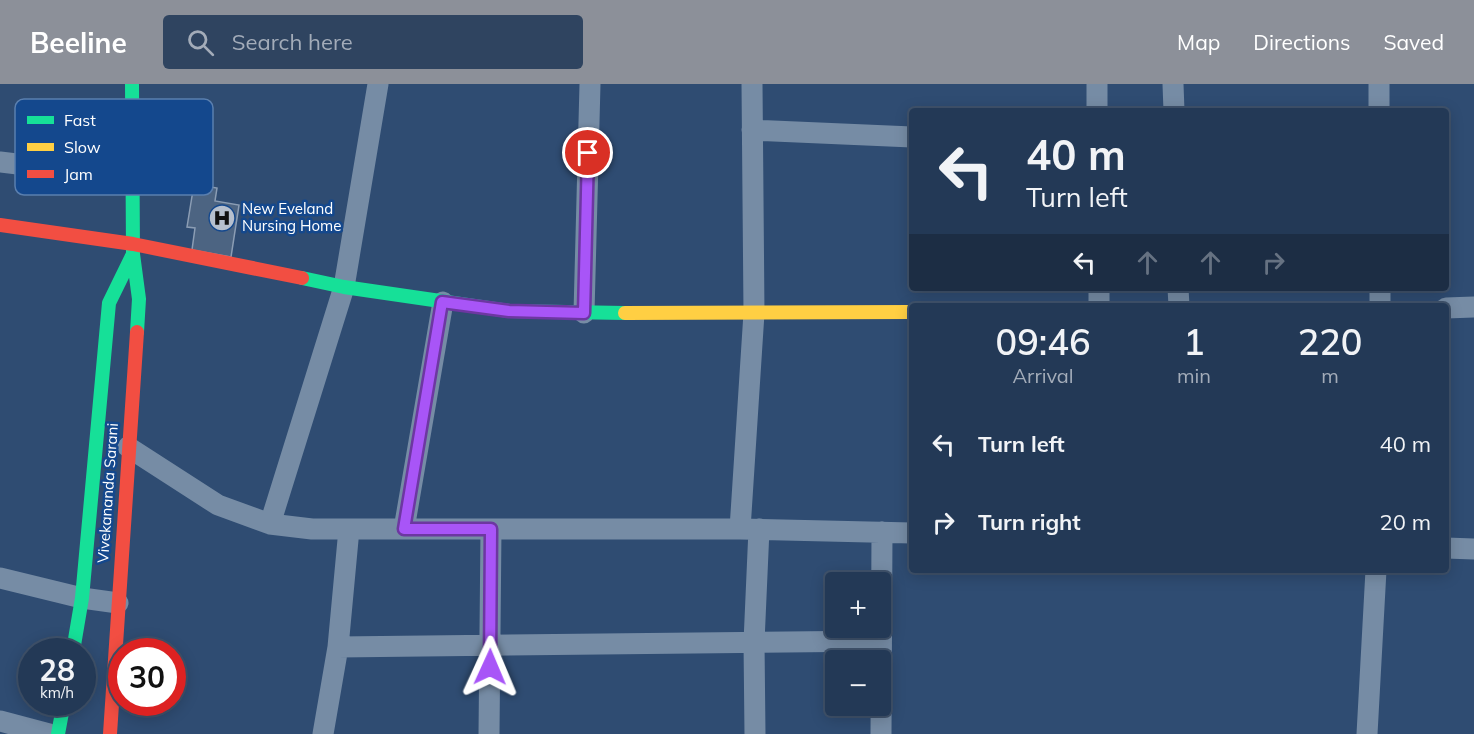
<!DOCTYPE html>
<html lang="en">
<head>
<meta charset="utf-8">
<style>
  :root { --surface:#233956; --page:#2f4460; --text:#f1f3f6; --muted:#a3acb9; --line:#40536c; --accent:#8c9099 }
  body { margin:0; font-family:Mulish,sans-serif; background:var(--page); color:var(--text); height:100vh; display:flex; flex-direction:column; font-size:22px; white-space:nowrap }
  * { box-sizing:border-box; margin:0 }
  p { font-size:20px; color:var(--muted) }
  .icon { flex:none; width:33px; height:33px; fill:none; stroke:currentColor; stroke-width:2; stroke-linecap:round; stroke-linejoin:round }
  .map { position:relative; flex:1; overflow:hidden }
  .panel { position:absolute; left:909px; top:219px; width:540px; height:270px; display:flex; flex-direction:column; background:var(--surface); border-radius:6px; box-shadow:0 3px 15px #0003,0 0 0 2px var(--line) }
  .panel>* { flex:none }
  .hud { position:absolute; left:909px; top:24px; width:540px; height:183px; border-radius:6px; box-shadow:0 3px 15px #0003,0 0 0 2px var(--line); background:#233956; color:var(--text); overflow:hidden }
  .tools { position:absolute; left:825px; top:488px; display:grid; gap:12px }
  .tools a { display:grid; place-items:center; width:66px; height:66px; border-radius:6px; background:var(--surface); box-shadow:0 3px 15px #0003,0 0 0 2px var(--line); font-size:30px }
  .speed { position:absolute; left:18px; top:554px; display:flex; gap:12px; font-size:30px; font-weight:700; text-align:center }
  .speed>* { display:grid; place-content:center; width:78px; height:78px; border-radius:50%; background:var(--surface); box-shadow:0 3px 15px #0003,0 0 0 2px var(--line); line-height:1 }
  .speed small { font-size:15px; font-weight:400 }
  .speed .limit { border:9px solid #d22; background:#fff; color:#111 }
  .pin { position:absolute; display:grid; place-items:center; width:51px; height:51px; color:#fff; margin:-26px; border:3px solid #fff; border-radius:50%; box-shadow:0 2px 6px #0007 }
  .me { position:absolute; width:66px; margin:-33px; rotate:1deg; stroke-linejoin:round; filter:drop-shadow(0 0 4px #0008) }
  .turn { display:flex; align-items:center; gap:21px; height:126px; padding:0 18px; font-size:27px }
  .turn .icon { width:78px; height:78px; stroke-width:2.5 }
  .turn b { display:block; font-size:42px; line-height:51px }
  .lanes { display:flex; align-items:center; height:57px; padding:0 18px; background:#0003; justify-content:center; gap:30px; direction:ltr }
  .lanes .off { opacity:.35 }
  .eta { display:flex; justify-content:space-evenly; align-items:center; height:102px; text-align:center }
  .eta b { font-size:36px; font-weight:600; line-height:42px }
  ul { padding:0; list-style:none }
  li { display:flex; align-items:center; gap:18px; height:78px; padding:0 18px }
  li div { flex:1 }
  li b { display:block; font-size:22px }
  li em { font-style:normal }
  header { display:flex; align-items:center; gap:36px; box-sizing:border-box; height:84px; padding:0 30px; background:var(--accent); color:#fff }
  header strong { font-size:28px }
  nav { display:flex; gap:33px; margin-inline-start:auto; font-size:21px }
  .search { width:420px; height:54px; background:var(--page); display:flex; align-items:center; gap:15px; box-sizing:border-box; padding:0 21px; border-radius:6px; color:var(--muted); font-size:22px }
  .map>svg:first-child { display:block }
  .building { fill:#4c6482; stroke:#8b9db4; stroke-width:1.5 }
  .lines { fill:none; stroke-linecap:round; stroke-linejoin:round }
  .street { stroke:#768ca5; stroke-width:21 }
  .fast { stroke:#16e098; stroke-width:14 }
  .slow { stroke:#ffcf43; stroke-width:14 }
  .jam { stroke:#f24e42; stroke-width:14 }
  .route-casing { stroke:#6d37a1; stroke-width:15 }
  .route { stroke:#a855f7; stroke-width:10 }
  .labels { text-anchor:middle; stroke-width:5; stroke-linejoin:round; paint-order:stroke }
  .poi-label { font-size:15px; fill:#fff; stroke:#14488d; text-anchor:start }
  .street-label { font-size:15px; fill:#fff; stroke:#14488d }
  .key { fill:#14488d; stroke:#5a7faf; stroke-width:1.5 }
  .key-label { font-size:16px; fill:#fff }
</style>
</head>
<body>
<header>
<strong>Beeline</strong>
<div class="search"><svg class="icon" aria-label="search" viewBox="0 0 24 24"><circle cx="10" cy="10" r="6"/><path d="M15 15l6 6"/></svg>Search here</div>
<nav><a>Map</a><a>Directions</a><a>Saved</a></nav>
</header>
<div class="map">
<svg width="1474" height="650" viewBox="0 0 1474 650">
  <rect width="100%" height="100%" fill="#2f4c72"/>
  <path class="building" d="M194,100L217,104L215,117L239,121L231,173L192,166L195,144L187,143Z"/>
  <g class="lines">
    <path class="street" d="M1097,0V27
      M1173,0L1174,27
      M1379,0V27
      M752,46L912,53
      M0,78L133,94
      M1099,204V222
      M1178,204L1179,222
      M1380,204V222
      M1446,224L1474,223
      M584,229L590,0
      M128,363L218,421L270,440L312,445H740L912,449
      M270,440L344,203L378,0
      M404,445L443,218
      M740,445L754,229L752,0
      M1446,464L1474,465
      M0,494L82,514L118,519
      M338,563L881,557
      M0,637L49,650
      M323,650L338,563L349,445
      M489,650L491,445
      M755,650L754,558L759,445
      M881,650L882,448
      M1367,650L1376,486"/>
    <path class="fast" d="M132,0L133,170L139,215L137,248
      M302,194L344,203L509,227L625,229
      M73,567L82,514L109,219L133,170
      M58,650L64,618"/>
    <path class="slow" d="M625,229L912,228"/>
    <path class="jam" d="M0,141L133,160L302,194
      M110,650L137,248"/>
  </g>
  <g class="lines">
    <defs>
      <path id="route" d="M490,583L491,445H404L442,218L509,227L584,229L588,69"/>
    </defs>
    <use href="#route" class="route-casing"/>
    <use href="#route" class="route"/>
  </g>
  <defs>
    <symbol id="hospital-disc" viewBox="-11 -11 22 22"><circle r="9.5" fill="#b6c0ce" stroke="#14488d"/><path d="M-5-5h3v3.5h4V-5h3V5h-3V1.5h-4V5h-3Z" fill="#111"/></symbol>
  </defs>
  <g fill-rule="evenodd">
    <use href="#hospital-disc" x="207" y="119" width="30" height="30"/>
  </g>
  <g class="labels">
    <g class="poi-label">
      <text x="242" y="130">New Eveland<tspan x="242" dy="17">Nursing Home</tspan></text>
    </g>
    <g class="street-label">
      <text transform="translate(108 409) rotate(-86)" y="5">Vivekananda Sarani</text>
    </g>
  </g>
  <rect x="15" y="15" width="198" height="96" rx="9" class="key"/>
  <rect x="27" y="32" width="27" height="8" fill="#16e098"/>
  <rect x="27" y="59" width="27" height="8" fill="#ffcf43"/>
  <rect x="27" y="86" width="27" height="8" fill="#f24e42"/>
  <g class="key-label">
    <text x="64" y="42">Fast</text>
    <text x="64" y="69">Slow</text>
    <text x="64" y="96">Jam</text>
  </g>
</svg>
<div class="tools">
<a>+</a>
<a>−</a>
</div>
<div class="speed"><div>28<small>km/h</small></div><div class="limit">30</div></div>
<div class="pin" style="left:588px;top:69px;background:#d93025"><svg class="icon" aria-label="arrive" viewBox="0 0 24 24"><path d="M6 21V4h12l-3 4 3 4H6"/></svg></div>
<svg class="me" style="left:490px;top:583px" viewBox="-20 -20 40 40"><path d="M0-17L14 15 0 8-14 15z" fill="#a855f7" stroke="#fff" stroke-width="4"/></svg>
<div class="hud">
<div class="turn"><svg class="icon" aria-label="left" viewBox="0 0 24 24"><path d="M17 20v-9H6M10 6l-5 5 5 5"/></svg><div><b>40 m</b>Turn left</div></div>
<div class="lanes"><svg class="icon" aria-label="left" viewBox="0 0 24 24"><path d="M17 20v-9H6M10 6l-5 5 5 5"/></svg><svg class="icon off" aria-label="ahead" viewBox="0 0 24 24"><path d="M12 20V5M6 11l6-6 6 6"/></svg><svg class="icon off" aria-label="ahead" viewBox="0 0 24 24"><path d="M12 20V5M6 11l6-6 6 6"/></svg><svg class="icon off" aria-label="right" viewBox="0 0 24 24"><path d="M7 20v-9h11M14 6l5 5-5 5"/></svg></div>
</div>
<section class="panel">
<div class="eta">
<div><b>09:46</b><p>Arrival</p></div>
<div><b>1</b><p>min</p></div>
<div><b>220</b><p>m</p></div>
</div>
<ul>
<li><svg class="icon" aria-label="left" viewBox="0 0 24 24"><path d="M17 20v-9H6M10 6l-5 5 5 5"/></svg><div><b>Turn left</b></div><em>40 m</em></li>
<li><svg class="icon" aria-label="right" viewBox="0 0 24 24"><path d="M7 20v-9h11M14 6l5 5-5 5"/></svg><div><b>Turn right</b></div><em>20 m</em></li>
</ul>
</section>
</div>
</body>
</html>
